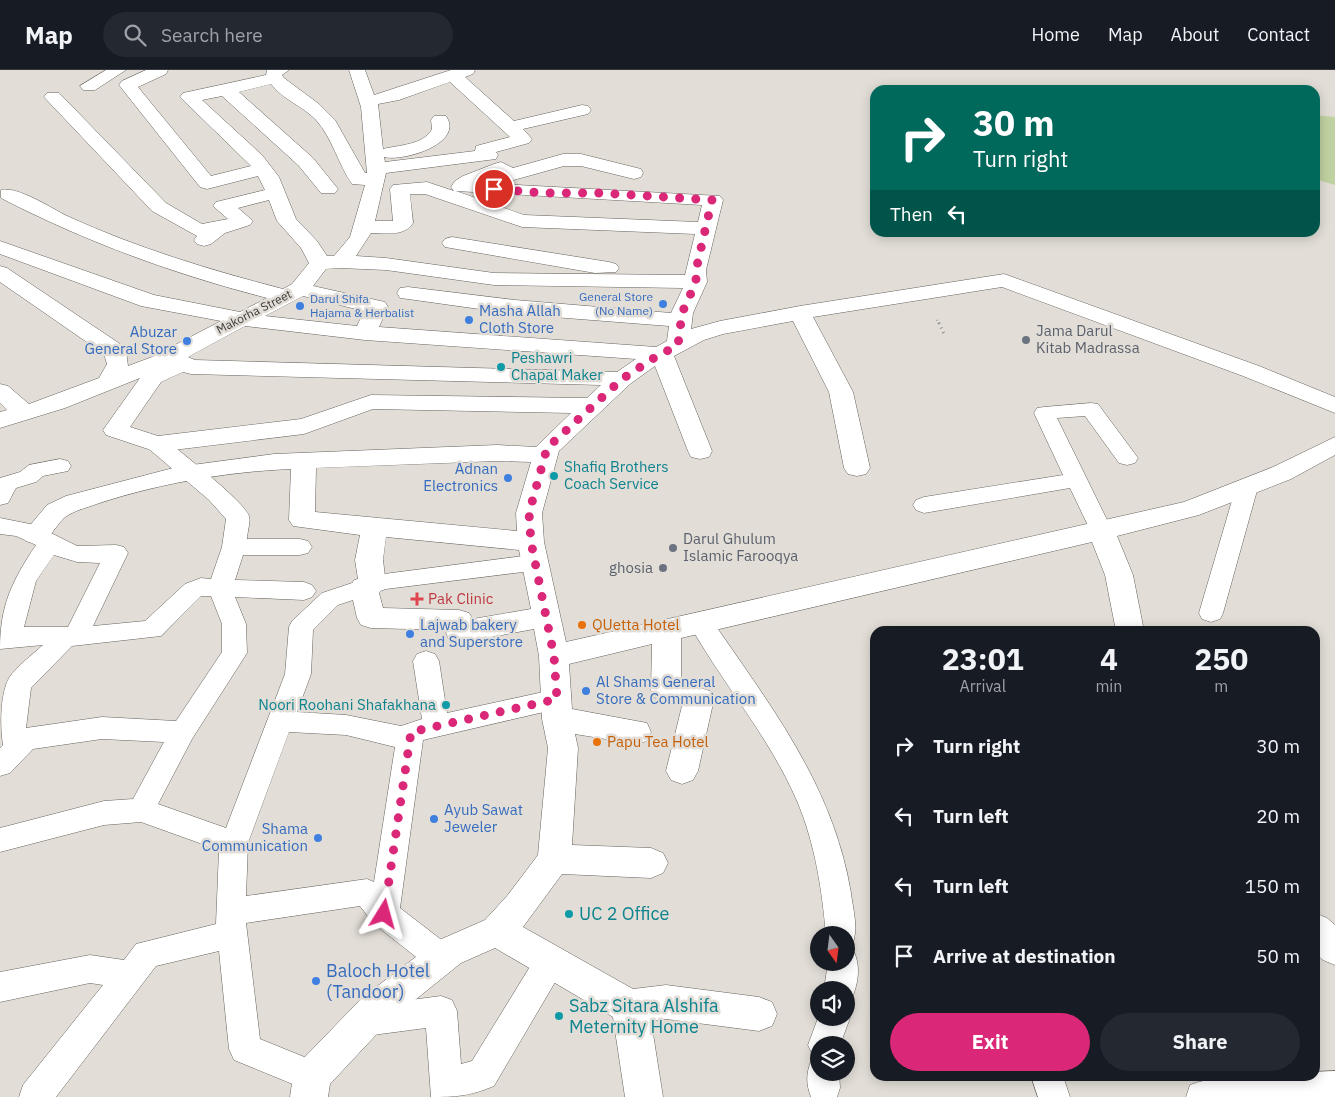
<!DOCTYPE html>
<html lang="en">
<head>
<meta charset="utf-8">
<style>
  :root { --surface:#171b24; --page:#242831; --text:#f1f3f6; --muted:#9ea1a6; --line:#363941; --accent:#db2777 }
  body { margin:0; font-family:"IBM Plex Sans",sans-serif; background:var(--page); color:var(--text); height:100vh; display:flex; flex-direction:column; font-size:19px; white-space:nowrap }
  * { box-sizing:border-box; margin:0 }
  p { font-size:16px; color:var(--muted) }
  .icon { flex:none; width:28px; height:28px; fill:none; stroke:currentColor; stroke-width:2; stroke-linecap:round; stroke-linejoin:round }
  .map { position:relative; flex:1; overflow:hidden }
  .panel { position:absolute; left:870px; top:556px; width:450px; height:455px; display:flex; flex-direction:column; background:var(--surface); border-radius:15px; box-shadow:0 2px 12px #0003 }
  .panel>* { flex:none }
  .top-card { position:absolute; left:870px; top:15px; width:450px; height:152px; border-radius:15px; box-shadow:0 2px 12px #0003; background:#00695c; color:#fff; overflow:hidden }
  .needle { width:32px; rotate:166deg }
  .fabs { position:absolute; left:810px; top:856px; display:grid; gap:10px }
  .fabs a { display:grid; place-items:center; width:45px; height:45px; border-radius:50%; background:var(--surface); box-shadow:0 2px 12px #0003; font-size:25px }
  .pin { position:absolute; display:grid; place-items:center; width:42px; height:42px; color:#fff; margin:-21px; border:2px solid #fff; border-radius:50%; box-shadow:0 1px 5px #0007 }
  .me { position:absolute; width:55px; margin:-28px; rotate:8deg; stroke-linejoin:round; filter:drop-shadow(0 0 4px #0008) }
  .turn { display:flex; align-items:center; gap:18px; height:105px; padding:0 20px; font-size:22px }
  .turn .icon { width:65px; height:65px; stroke-width:2.5 }
  .turn b { display:block; font-size:35px; line-height:42px }
  .then { display:flex; align-items:center; height:48px; padding:0 20px; background:#0003; gap:10px; font-size:19px }
  .eta { display:flex; justify-content:space-evenly; align-items:center; height:85px; text-align:center }
  .eta b { font-size:30px; font-weight:700; line-height:35px }
  .primary-button { display:flex; gap:10px; margin-top:auto; padding:10px 20px }
  .primary-button a { flex:1; height:58px; border-radius:30px; background:var(--accent); color:#fff; font-size:20px; font-weight:700; line-height:58px; text-align:center }
  .primary-button a+a { background:var(--page); color:var(--text) }
  ul { padding:0; list-style:none }
  li { display:flex; align-items:center; gap:15px; height:70px; padding:0 20px }
  li div { flex:1 }
  li b { display:block; font-size:19px }
  li em { font-style:normal }
  header { display:flex; align-items:center; gap:30px; box-sizing:border-box; height:70px; padding:0 25px; background:var(--surface); border-bottom:1px solid var(--line) }
  header strong { font-size:24px }
  nav { display:flex; gap:28px; margin-inline-start:auto; font-size:18px }
  .search { width:350px; height:45px; background:var(--page); display:flex; align-items:center; gap:12px; box-sizing:border-box; padding:0 18px; border-radius:28px; color:var(--muted); font-size:19px }
  .map>svg:first-child { display:block }
  .green { fill:#c1d2a2 }
  .lines { fill:none; stroke-linecap:round; stroke-linejoin:round }
  .service-casing { stroke:#66625d; stroke-width:1 }
  .minor-casing { stroke:#66625d; stroke-width:1 }
  .path-far1 { stroke:#8b8884; stroke-width:2.5; stroke-dasharray:0.5 2.5; stroke-linecap:butt }
  .path { stroke:#8b8884; stroke-width:3; stroke-dasharray:1 4; stroke-linecap:butt }
  .service { fill:#fff; fill-rule:evenodd }
  .minor { fill:#fff; fill-rule:evenodd }
  .route { stroke:#db2777; stroke-width:9; stroke-dasharray:0 16.2 }
  .shop-dot { fill:#3f7fe0; stroke:#e2ded7; stroke-width:2 }
  .worship-dot { fill:#6b7280; stroke:#e2ded7; stroke-width:2 }
  .culture-dot { fill:#0f9aa8; stroke:#e2ded7; stroke-width:2 }
  .health-dot { fill:#e0444e; stroke:#e2ded7; stroke-width:2 }
  .food-dot { fill:#e8710a; stroke:#e2ded7; stroke-width:2 }
  .labels { text-anchor:middle; stroke-width:5; stroke-linejoin:round; paint-order:stroke }
  .far-shop-label { font-size:12px; fill:#366cbe; stroke:#e2ded7; text-anchor:end }
  .far-street-label { font-size:12px; fill:#3b3937; stroke:#e2ded7 }
  .shop-label { font-size:15px; fill:#366cbe; stroke:#e2ded7; text-anchor:start }
  .worship-label { font-size:15px; fill:#5b616d; stroke:#e2ded7; text-anchor:start }
  .culture-label { font-size:15px; fill:#0d838f; stroke:#e2ded7; text-anchor:start }
  .health-label { font-size:15px; fill:#be3a42; stroke:#e2ded7; text-anchor:start }
  .food-label { font-size:15px; fill:#c56008; stroke:#e2ded7; text-anchor:start }
  .near-culture-label { font-size:18px; fill:#0d838f; stroke:#e2ded7; text-anchor:start }
  .near-shop-label { font-size:18px; fill:#366cbe; stroke:#e2ded7; text-anchor:start }
</style>
</head>
<body>
<header>
<strong>Map</strong>
<div class="search"><svg class="icon" aria-label="search" viewBox="0 0 24 24"><circle cx="10" cy="10" r="6"/><path d="M15 15l6 6"/></svg>Search here</div>
<nav><a>Home</a><a>Map</a><a>About</a><a>Contact</a></nav>
</header>
<div class="map">
<svg width="1335" height="1027" viewBox="0 0 1335 1027">
  <rect width="100%" height="100%" fill="#e2ded7"/>
  <path class="green" d="M1315,45L1335,47V115L1315,109Z"/>
  <g class="lines">
    <defs>
      <path id="service" d="M1091,333L1098,334L1138,388L1135,393L1127,395L1119,393L1085,346L1057,348L1112,460L1109,466L1101,468L1093,466L1070,418L924,443L916,440L913,435L916,430L924,427L1063,405L1034,343L1037,338L1044,337Z
        M157,367L165,369C180,382 243,430 249,446C251,452 247,462 247,469H300L308,471L312,477L308,483L300,485H243L235,510L304,512L312,515L316,521L312,527L304,530L235,527L246,554L247,583L192,669L158,734L226,758L285,604L289,557L292,551L322,523L376,505L523,486L544,489L548,495L544,501L536,503L523,502L386,519L338,535L313,560L311,604L297,642L346,645L401,656L422,649L413,591L417,584L426,581L435,584L439,591L447,643L557,619L566,622L570,629L566,636L557,639L423,670L400,838L452,878L456,888L452,898L441,902L430,898L373,853L360,836L246,853L260,969L324,995L328,1006L324,1017L312,1022L234,990L229,979L219,881L156,896L56,1027H19L23,1015L103,915L90,913L0,932V902L90,885L124,890L136,874L216,854L219,780L141,752L104,755L0,782V758L104,731L133,729L164,672L102,669L33,679L10,703L0,706V678L3,675C0,657 0,624 9,608C17,596 32,585 43,575L0,579C0,535 12,511 36,475L16,466L0,464V448L35,455L77,476L116,475L124,477L128,483L93,556L145,551L185,514L201,508L211,509L222,477L226,449L209,430L149,379L146,374L149,369ZM54,485L77,492L100,493L68,557H24L36,511ZM201,526H211L222,554V582L176,651L102,647L26,658L31,618L72,576L161,566ZM289,662L346,665L395,677L374,812L367,809L246,826L248,773Z
        M60,389L68,391L71,396L68,401L43,406L36,412L16,418L8,433L0,435V408L20,402L29,395Z
        M1247,410L1255,412L1258,417L1223,543L1220,549L1211,552L1202,549L1199,543L1236,417L1239,412Z
        M700,543L709,546C769,634 833,714 851,823C853,840 859,859 852,875L846,877V865H826C822,820 815,773 797,731C769,666 722,613 688,552L691,546Z
        M550,878L561,882L565,892L561,902L494,1016C470,1026 456,1027 431,1027L426,958L365,966L354,962L349,951L354,940L365,936L441,926L452,930L457,941L461,994L472,991L539,882Z
        M846,879L854,882C861,897 858,915 851,930L846,932V920H824L828,892H846Z
        M846,940L850,948L840,975H819V1002H839L840,1018L837,1027H811C806,1014 806,1004 811,991L818,988L813,986L808,975L818,948H846Z
        M1335,1001V1027H1186L1190,1015C1222,1002 1279,1006 1315,1006V1002Z
        M1031,1006H1063L1070,1027H1038Z"/>
      <path id="minor" d="M106,0H126L95,20H83L80,16Z
        M146,0H168L166,4L138,17L211,106L251,96L180,27L183,23L266,5L267,0H289L282,5L284,8L319,34L335,50L365,103H367L361,37L349,0H365L374,25L451,0H475L473,4L465,7L514,51L582,35L588,36L591,40L588,44L523,59L532,69L529,73L496,82L498,85L496,89L386,103L375,151H393L390,119L393,115L427,112L454,121L451,117L455,111L463,106L494,94L501,92L513,98L563,84H581L641,99L643,103L641,107L634,109L581,96H564L510,111L499,105L481,113L720,126L723,130L706,200L707,212L693,243L691,259L720,251L800,236L1004,204L1259,296L1335,327V343L1243,306L1002,217L813,247L853,322L870,398L866,404L857,406L848,404L844,398L829,322L793,251L723,264L704,270L674,286L712,381L709,387L700,389L691,387L688,381L655,296L630,314L559,381L542,443L544,472L566,572L1184,432L1273,397L1335,367V385L1291,409L1199,445L1117,466L1133,505L1144,561H1116L1105,505L1092,472L681,568V612L710,621L714,629L698,701L693,710L682,714L671,710L666,701L682,636L655,628L651,620L652,574L569,594L572,639L647,653L651,662L647,671L636,674L575,664L578,678L572,775L651,778L663,783L668,793L663,803L651,808L562,804L523,857L633,919L666,915L759,927L772,932L777,944L772,956L759,961L666,949L651,951L663,1027H625L613,947L495,878L461,893L389,951L330,1014L328,1027H290L293,1006L299,993L363,927L437,871L485,850L507,826L538,785L548,678L542,649L539,586L534,559L459,573L449,570L445,560L371,558L361,555L357,548L350,517L354,510L358,509L355,490L360,465L293,456L289,450L291,399C222,402 150,415 85,438C78,440 69,444 64,448C51,461 47,478 26,471L22,465L47,435L66,426L177,397L274,384L497,375L536,377L571,343L373,339L304,364L157,382L106,365L103,360L140,308L65,338L0,358V342L7,340L0,333V314L8,316L29,334L99,308L107,294L104,284L0,212V196L7,198L123,276L126,281L128,296L152,287L221,251L141,236L0,184V171L154,225L240,242L267,228C174,204 86,172 1,128V120C18,116 51,138 67,146C137,178 210,200 283,219L292,214L309,193L301,178L277,151L269,130L238,138L253,151L250,155L225,163L211,174L204,176L197,174L194,170L197,166L152,141L44,27L47,23H59L166,133L202,154L228,149L213,136L216,132L265,120L258,106L207,119L200,117L119,15L122,11ZM450,12L510,67L476,76L475,81L385,92L384,87C402,92 465,74 446,46H434L431,50L432,59C424,75 399,75 383,79L378,34L399,30ZM271,14C283,30 303,36 316,50C333,69 338,94 352,114L365,115L350,167L334,186H327L317,171L296,149L279,107L262,85L202,30L222,26L299,96L321,123H335L338,119L313,88L239,22ZM456,121L702,135L698,152L524,145ZM410,124H425L522,157L695,164L685,205L494,203L386,188L356,186L371,163C386,163 404,167 413,153ZM340,198L386,200L494,215L683,218L671,243L515,230L408,217L400,218L397,223L400,228L408,229L515,244L669,256L667,271L656,277L379,257L388,237L385,232L313,216L326,199ZM303,226L364,241L357,256L265,246ZM245,256L365,270L636,289L617,302L195,290L188,287ZM183,302L191,304L601,315L587,328L371,325L301,349L158,366L130,357L161,312ZM497,391L531,392L516,443L517,461L315,442L316,398ZM386,467L519,480L531,539L473,549L469,543L459,540L383,538L379,523L386,515L383,490Z
        M452,167L609,192L616,194L619,198L616,202L595,203L445,177L442,173L445,169Z
        M1315,843L1327,848L1335,855V895L1323,890L1315,883Z"/>
    </defs>
    <use href="#service" class="service-casing"/>
    <use href="#minor" class="minor-casing"/>
    <path class="path-far1" d="M937,250L939,254"/>
    <path class="path" d="M939,253L944,264"/>
    <use href="#service" class="service"/>
    <use href="#minor" class="minor"/>
  </g>
  <g class="lines">
    <path class="route" d="M384,844L411,662L557,629L554,586L531,472L529,443L547,378L622,309L654,288L678,275L682,243L696,212V200L712,130L601,123H544L494,119"/>
  </g>
  <g class="shop-dot">
    <circle cx="663" cy="234" r="5"/>
    <circle cx="300" cy="236" r="5"/>
    <circle cx="469" cy="250" r="5"/>
    <circle cx="187" cy="271" r="5"/>
    <circle cx="508" cy="408" r="5"/>
    <circle cx="410" cy="564" r="5"/>
    <circle cx="586" cy="621" r="5"/>
    <circle cx="434" cy="749" r="5"/>
    <circle cx="318" cy="768" r="5"/>
    <circle cx="316" cy="911" r="5"/>
  </g>
  <g class="worship-dot">
    <circle cx="1026" cy="270" r="5"/>
    <circle cx="673" cy="478" r="5"/>
    <circle cx="663" cy="498" r="5"/>
  </g>
  <g class="culture-dot">
    <circle cx="501" cy="297" r="5"/>
    <circle cx="554" cy="406" r="5"/>
    <circle cx="446" cy="635" r="5"/>
    <circle cx="569" cy="844" r="5"/>
    <circle cx="559" cy="946" r="5"/>
  </g>
  <path class="health-dot" d="M414.5 521.5h5v5h5v5h-5v5h-5v-5h-5v-5h5z"/>
  <g class="food-dot">
    <circle cx="582" cy="555" r="5"/>
    <circle cx="597" cy="672" r="5"/>
  </g>
  <g class="labels">
    <g class="far-shop-label">
      <text x="653" y="231">General Store<tspan x="653" dy="14">(No Name)</tspan></text>
      <text x="310" y="233" text-anchor="start">Darul Shifa<tspan x="310" dy="14">Hajama &amp; Herbalist</tspan></text>
    </g>
    <g class="far-street-label">
      <text transform="translate(254 242) rotate(-27)" y="4">Makorha Street</text>
    </g>
    <g class="shop-label">
      <text x="479" y="246">Masha Allah<tspan x="479" dy="17">Cloth Store</tspan></text>
      <text x="177" y="267" text-anchor="end">Abuzar<tspan x="177" dy="17">General Store</tspan></text>
      <text x="498" y="404" text-anchor="end">Adnan<tspan x="498" dy="17">Electronics</tspan></text>
      <text x="420" y="560">Lajwab bakery<tspan x="420" dy="17">and Superstore</tspan></text>
      <text x="596" y="617">Al Shams General<tspan x="596" dy="17">Store &amp; Communication</tspan></text>
      <text x="444" y="745">Ayub Sawat<tspan x="444" dy="17">Jeweler</tspan></text>
      <text x="308" y="764" text-anchor="end">Shama<tspan x="308" dy="17">Communication</tspan></text>
    </g>
    <g class="worship-label">
      <text x="1036" y="266">Jama Darul<tspan x="1036" dy="17">Kitab Madrassa</tspan></text>
      <text x="683" y="474">Darul Ghulum<tspan x="683" dy="17">Islamic Farooqya</tspan></text>
      <text x="653" y="503" text-anchor="end">ghosia</text>
    </g>
    <g class="culture-label">
      <text x="511" y="293">Peshawri<tspan x="511" dy="17">Chapal Maker</tspan></text>
      <text x="564" y="402">Shafiq Brothers<tspan x="564" dy="17">Coach Service</tspan></text>
      <text x="436" y="640" text-anchor="end">Noori Roohani Shafakhana</text>
    </g>
    <g class="health-label">
      <text x="428" y="534">Pak Clinic</text>
    </g>
    <g class="food-label">
      <text x="592" y="560">QUetta Hotel</text>
      <text x="607" y="677">Papu Tea Hotel</text>
    </g>
    <g class="near-culture-label">
      <text x="579" y="850">UC 2 Office</text>
      <text x="569" y="942">Sabz Sitara Alshifa<tspan x="569" dy="21">Meternity Home</tspan></text>
    </g>
    <g class="near-shop-label">
      <text x="326" y="907">Baloch Hotel<tspan x="326" dy="21">(Tandoor)</tspan></text>
    </g>
  </g>
</svg>
<div class="fabs">
<a><svg class="needle" viewBox="-14 -14 28 28"><path d="M0-13l5 13h-10z" fill="#e53935"/><path d="M0 13l5-13h-10z" fill="#9ea1a6"/></svg></a>
<a><svg class="icon" aria-label="sound" viewBox="0 0 24 24"><path d="M4 9h4l5-4v14l-5-4H4zM17 9q2 3 0 6"/></svg></a>
<a><svg class="icon" aria-label="layers" viewBox="0 0 24 24"><path d="M12 4l9 5-9 5-9-5zM3 14l9 5 9-5"/></svg></a>
</div>
<div class="pin" style="left:494px;top:119px;background:#d93025"><svg class="icon" aria-label="arrive" viewBox="0 0 24 24"><path d="M6 21V4h12l-3 4 3 4H6"/></svg></div>
<svg class="me" style="left:384px;top:844px" viewBox="-20 -20 40 40"><path d="M0-17L14 15 0 8-14 15z" fill="#db2777" stroke="#fff" stroke-width="4"/></svg>
<div class="top-card">
<div class="turn"><svg class="icon" aria-label="right" viewBox="0 0 24 24"><path d="M7 20v-9h11M14 6l5 5-5 5"/></svg><div><b>30 m</b>Turn right</div></div>
<div class="then">Then<svg class="icon" aria-label="left" viewBox="0 0 24 24"><path d="M17 20v-9H6M10 6l-5 5 5 5"/></svg></div>
</div>
<section class="panel">
<div class="eta">
<div><b>23:01</b><p>Arrival</p></div>
<div><b>4</b><p>min</p></div>
<div><b>250</b><p>m</p></div>
</div>
<ul>
<li><svg class="icon" aria-label="right" viewBox="0 0 24 24"><path d="M7 20v-9h11M14 6l5 5-5 5"/></svg><div><b>Turn right</b></div><em>30 m</em></li>
<li><svg class="icon" aria-label="left" viewBox="0 0 24 24"><path d="M17 20v-9H6M10 6l-5 5 5 5"/></svg><div><b>Turn left</b></div><em>20 m</em></li>
<li><svg class="icon" aria-label="left" viewBox="0 0 24 24"><path d="M17 20v-9H6M10 6l-5 5 5 5"/></svg><div><b>Turn left</b></div><em>150 m</em></li>
<li><svg class="icon" aria-label="arrive" viewBox="0 0 24 24"><path d="M6 21V4h12l-3 4 3 4H6"/></svg><div><b>Arrive at destination</b></div><em>50 m</em></li>
</ul>
<div class="primary-button"><a>Exit</a><a>Share</a></div>
</section>
</div>
</body>
</html>
